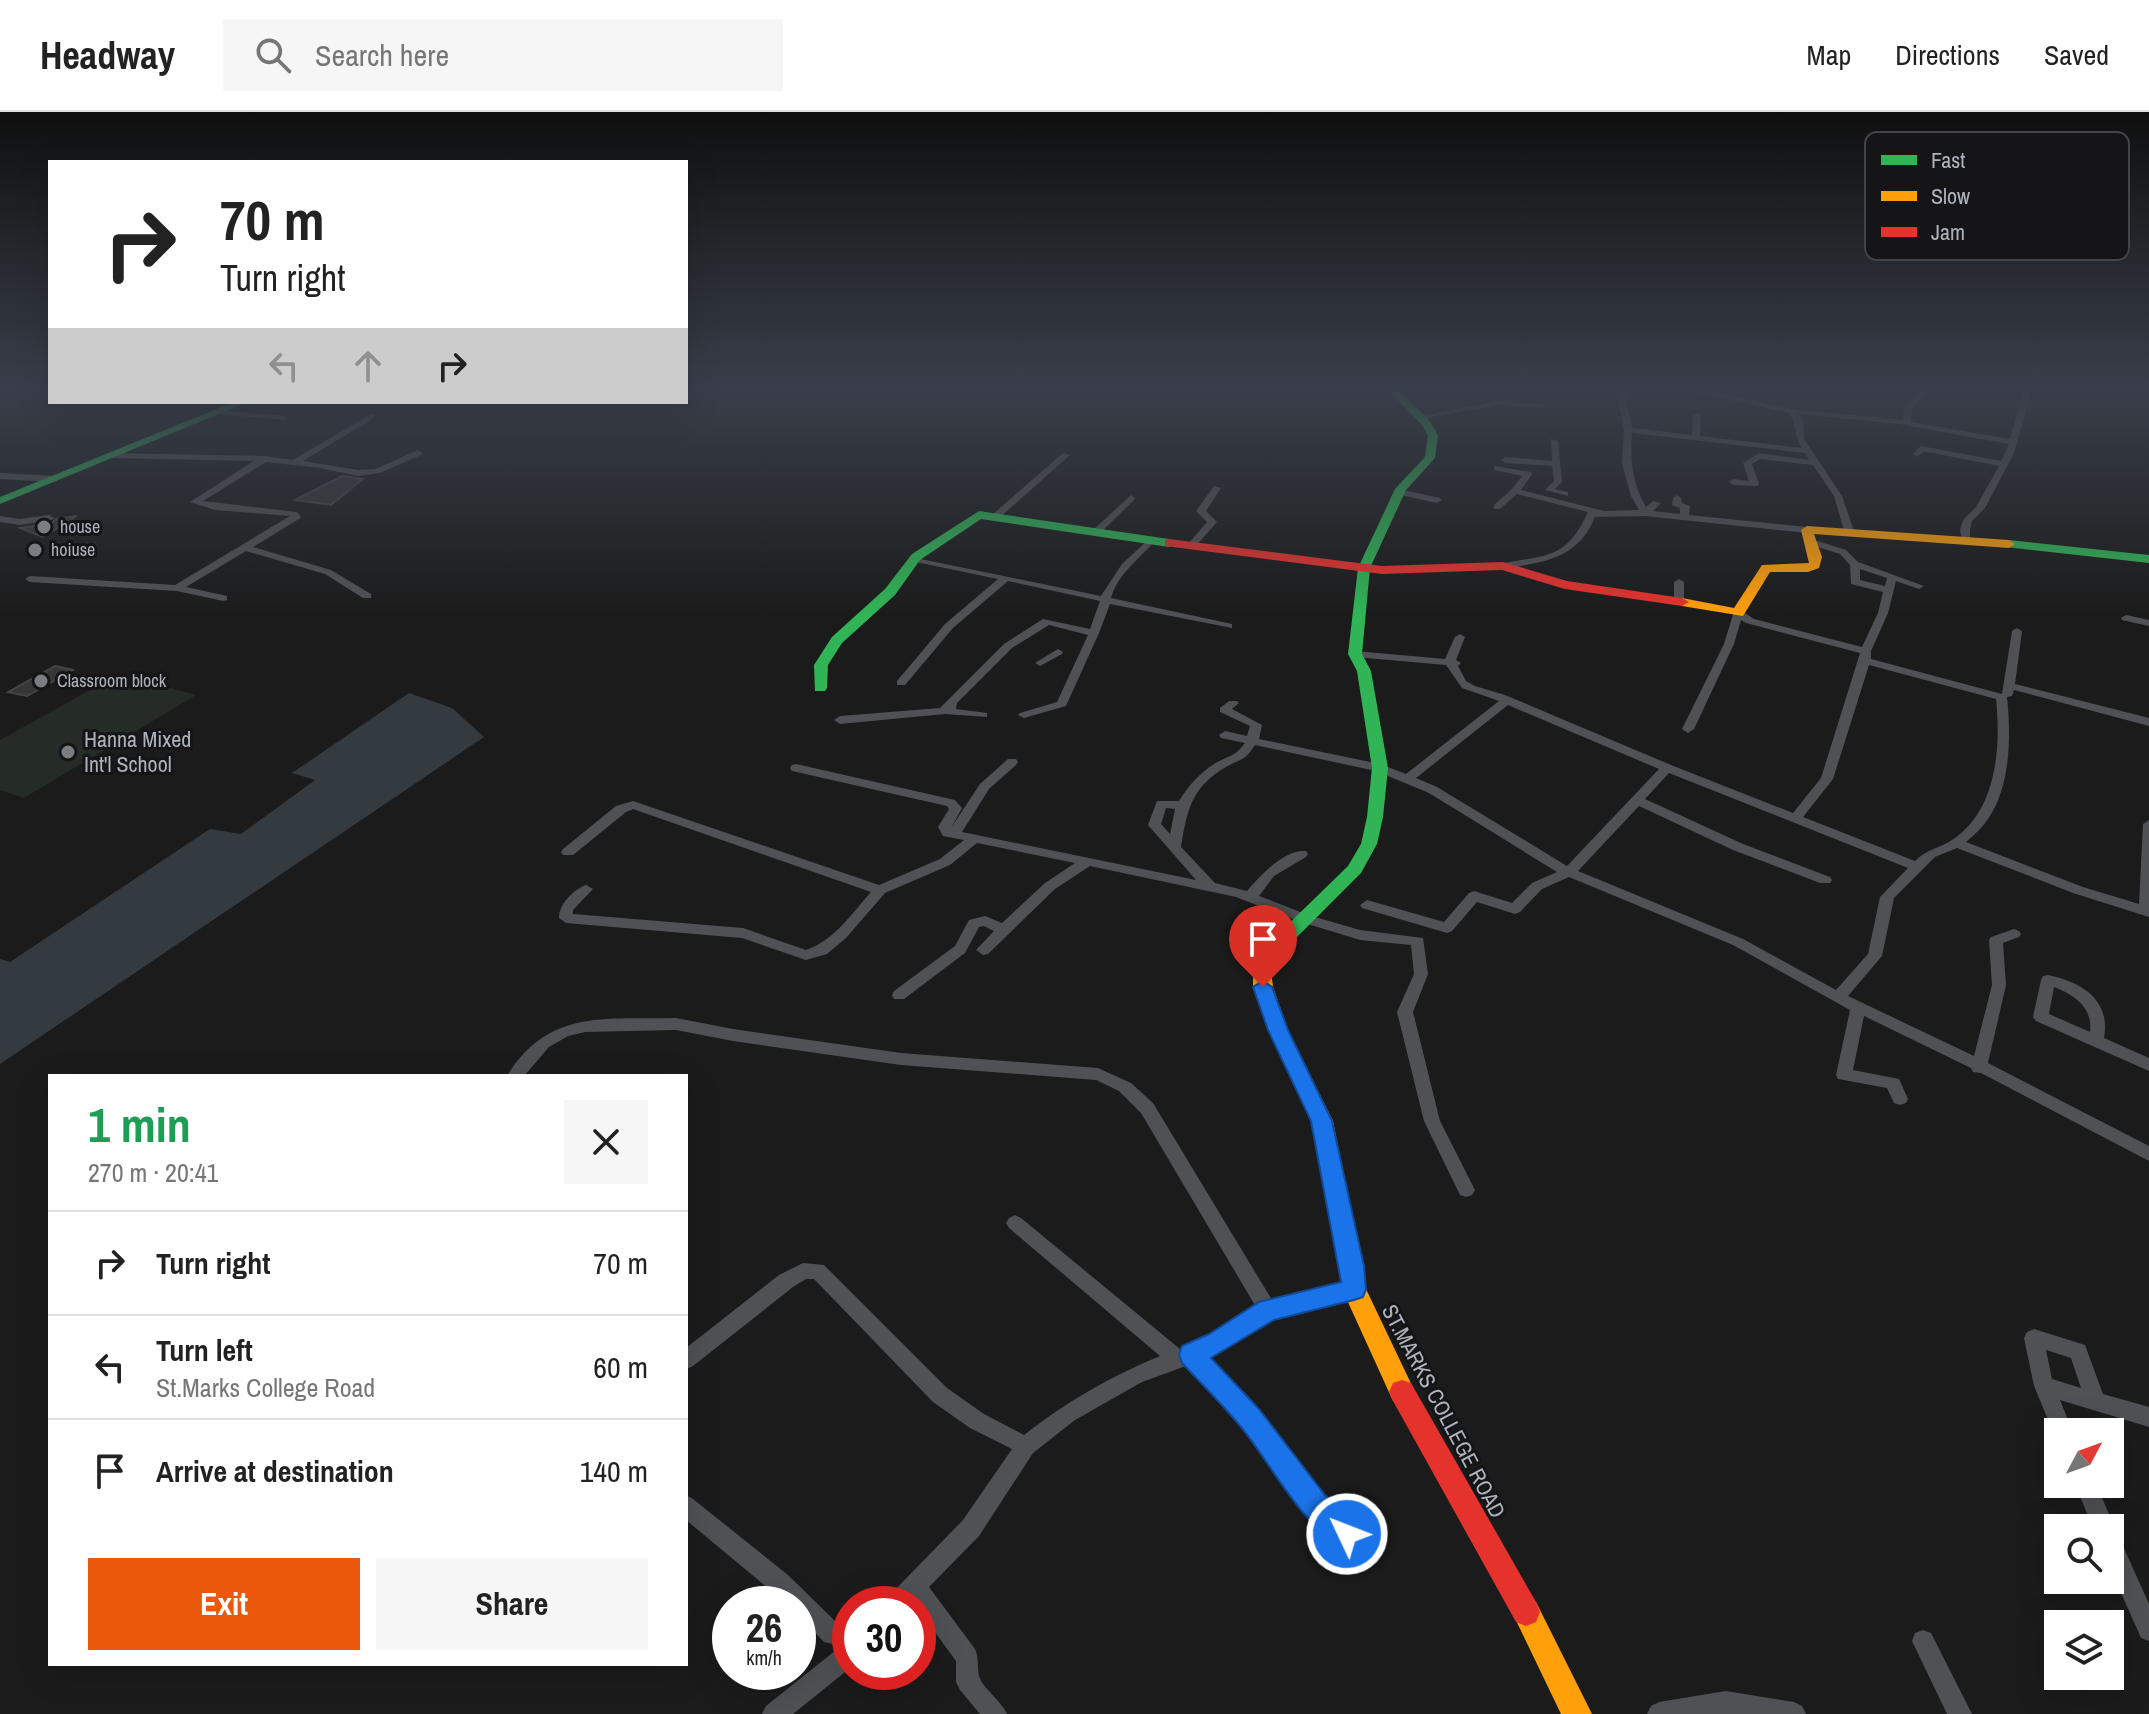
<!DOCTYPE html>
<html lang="en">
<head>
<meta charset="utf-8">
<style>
  :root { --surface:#fff; --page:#f6f6f6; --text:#222; --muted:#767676; --line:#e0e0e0; --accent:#ea580c }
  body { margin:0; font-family:"Archivo Narrow",sans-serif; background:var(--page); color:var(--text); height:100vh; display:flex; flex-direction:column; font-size:30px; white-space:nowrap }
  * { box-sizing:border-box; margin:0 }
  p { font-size:26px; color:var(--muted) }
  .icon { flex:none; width:44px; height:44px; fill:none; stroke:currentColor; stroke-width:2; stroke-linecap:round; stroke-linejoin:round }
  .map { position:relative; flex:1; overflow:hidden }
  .sheet { position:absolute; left:48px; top:962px; width:640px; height:592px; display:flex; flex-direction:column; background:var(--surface); border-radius:0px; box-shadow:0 8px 32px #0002 }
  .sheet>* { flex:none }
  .banner { position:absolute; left:48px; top:48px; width:640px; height:244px; border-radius:0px; box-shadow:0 8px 32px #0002; background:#fff; color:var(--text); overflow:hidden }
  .needle { width:52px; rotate:49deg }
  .tools { position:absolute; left:2044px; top:1306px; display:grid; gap:16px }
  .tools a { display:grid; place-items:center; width:80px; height:80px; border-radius:0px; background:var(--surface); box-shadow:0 8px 32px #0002; font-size:40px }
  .speed { position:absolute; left:712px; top:1474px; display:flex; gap:16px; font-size:40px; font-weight:700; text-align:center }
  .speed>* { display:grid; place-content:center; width:104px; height:104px; border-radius:50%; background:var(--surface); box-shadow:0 8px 32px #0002; line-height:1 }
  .speed small { font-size:20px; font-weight:400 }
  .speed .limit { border:12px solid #d22; background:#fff; color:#111 }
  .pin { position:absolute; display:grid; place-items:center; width:68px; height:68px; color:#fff; margin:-82px -34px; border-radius:50% 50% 50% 0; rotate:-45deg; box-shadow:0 0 8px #0007 }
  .pin .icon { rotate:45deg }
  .me { position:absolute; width:88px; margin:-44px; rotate:313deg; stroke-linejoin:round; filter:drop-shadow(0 0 6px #0008) }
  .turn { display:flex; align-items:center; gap:28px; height:168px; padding:0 40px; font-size:36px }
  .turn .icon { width:104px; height:104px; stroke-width:2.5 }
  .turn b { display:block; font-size:56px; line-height:68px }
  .lanes { display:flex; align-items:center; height:76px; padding:0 40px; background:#0003; justify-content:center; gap:40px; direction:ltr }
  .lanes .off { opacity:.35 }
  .round { display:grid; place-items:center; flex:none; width:84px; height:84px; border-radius:0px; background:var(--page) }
  .summary { display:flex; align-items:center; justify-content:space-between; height:136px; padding:0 40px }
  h1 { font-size:48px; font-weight:700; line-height:60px; color:#1e9e55 }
  .cta { display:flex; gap:16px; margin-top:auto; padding:16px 40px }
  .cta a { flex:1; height:92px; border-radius:0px; background:var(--accent); color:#fff; font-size:32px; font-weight:700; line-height:92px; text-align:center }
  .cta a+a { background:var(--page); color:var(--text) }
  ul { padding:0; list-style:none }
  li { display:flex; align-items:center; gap:24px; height:104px; padding:0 40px; border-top:2px solid var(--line) }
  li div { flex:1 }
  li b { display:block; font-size:30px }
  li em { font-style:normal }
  header { display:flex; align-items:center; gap:48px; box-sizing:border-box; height:112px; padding:0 40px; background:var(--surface); border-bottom:2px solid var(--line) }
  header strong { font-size:38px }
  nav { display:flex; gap:44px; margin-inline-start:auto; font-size:28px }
  .search { width:560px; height:72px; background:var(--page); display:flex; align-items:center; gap:20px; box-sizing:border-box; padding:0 28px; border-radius:0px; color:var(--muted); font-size:30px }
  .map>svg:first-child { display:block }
  .green { fill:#252b26 }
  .water { fill:#333b41 }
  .building { fill:#363636; stroke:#444547; stroke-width:2 }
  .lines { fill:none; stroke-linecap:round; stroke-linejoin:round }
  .street { fill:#505154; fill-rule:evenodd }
  .fast { fill:#30b455; fill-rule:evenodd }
  .slow { fill:#ff9f0a; fill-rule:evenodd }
  .jam { fill:#e5322d; fill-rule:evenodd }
  .route { fill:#1a73e8; stroke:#114b97; stroke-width:2 }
  .poi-dot { fill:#7b7d83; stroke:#151517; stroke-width:3 }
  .labels { text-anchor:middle; stroke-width:6; stroke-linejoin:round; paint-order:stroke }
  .far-poi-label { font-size:18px; fill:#aeb2bb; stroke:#151517; text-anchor:start }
  .poi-label { font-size:22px; fill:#aeb2bb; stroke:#151517; text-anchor:start }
  .street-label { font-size:22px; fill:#aeb2bb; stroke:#151517 }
  .key { fill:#151517; stroke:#434448; stroke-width:2 }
  .key-label { font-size:22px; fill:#aeb2bb }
</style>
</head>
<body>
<header>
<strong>Headway</strong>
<div class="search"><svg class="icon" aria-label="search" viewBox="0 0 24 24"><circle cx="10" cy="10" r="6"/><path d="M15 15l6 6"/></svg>Search here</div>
<nav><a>Map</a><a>Directions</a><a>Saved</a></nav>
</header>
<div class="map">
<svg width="2149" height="1602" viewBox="0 0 2149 1602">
  <rect width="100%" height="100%" fill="#1b1b1b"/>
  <path class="green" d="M119,562L196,583L24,686L0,678V628Z"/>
  <path class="water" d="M409,581L452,596L484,625L0,952V847L10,850L210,717L241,722L315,668L292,661Z"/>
  <path class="building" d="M342,364L363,367L331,393L295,388Z
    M77,404L43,425L20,416L52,411L56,407Z
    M55,554L73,558L27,584L8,580Z"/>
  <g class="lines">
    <path class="street" d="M1621,279H1629L1626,288L1632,316L1692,323L1693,303L1697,301L1701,303L1700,324L1802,336C1794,324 1797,312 1789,301L1690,279H1704L1792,297L1903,308L1904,295L1920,279H1928L1912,296L1911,310L2010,327L2024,279H2032L2014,341L1985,396L1972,409L1970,418V429L1962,427L1960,418L1963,408L1976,395L1999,354L1933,341L1923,340L1917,345L1913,342L1921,334L2001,349L2009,332L1899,312L1798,302L1803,309L1804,327L1842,384L1855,422L1853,424L1845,422L1834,384L1813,353L1760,347L1752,352L1759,372L1758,374L1733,373L1729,370L1733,367L1749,369L1743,351L1759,341L1809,348L1805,341L1632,321C1630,348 1632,371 1646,395L1653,389L1661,391L1653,399L1680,402V396L1672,393L1673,386L1677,383L1681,386L1682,391L1690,394L1689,403L1807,415L1812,418L1807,421L1645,404L1595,405C1582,437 1558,448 1525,453C1516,455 1508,457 1500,456V452C1547,442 1565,449 1588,400L1517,382L1500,397H1494V393L1512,377L1522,364L1494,358V354L1531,360L1532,362L1521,378L1604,399L1639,398L1631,384L1622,351L1624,318L1618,288Z
      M1498,289L1542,292L1546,294L1542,296L1498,293L1420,307L1416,305Z
      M218,298L285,304L289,306L285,308L215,302V298Z
      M371,302L375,304L374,306L303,349L358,358L375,357L418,338L422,341L421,343L380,361L358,364L320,356L266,350L203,389L297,400L301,405L299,407L253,435L331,458L371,482V486H363L325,462L246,439L186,475L227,484V488L223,489L177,479L30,470L25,467L30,464L175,473L290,404L215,398L190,390L254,349L114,346L111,345V341L264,344L293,348Z
      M1551,327L1558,329L1562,370L1555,377L1568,380V384L1545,378L1554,369L1552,354L1505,351L1501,348L1505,345L1552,349Z
      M1063,341L1070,343L998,407H992V403Z
      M0,361L55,364L59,367L55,370L0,367Z
      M1214,374L1221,376L1206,399L1217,410L1194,436H1188V432L1207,410L1196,399Z
      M1399,377L1440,386L1442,388L1437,391L1396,382V378Z
      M1131,383L1135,386L1134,388L1099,422H1093V418Z
      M49,403L54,406L52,408L20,413L0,410V404L20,407Z
      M1150,426L1155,429C1140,446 1117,463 1111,486L1232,512V516L1110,492L1099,521L1066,594L1024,606L1018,603L1020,601L1057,590L1088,523L1049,513L1012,536L957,591L956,597L987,601V605L945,602L840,612L834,608L840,604L940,596L1004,532L1043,507L1090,517L1100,489L1008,469L953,516L905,573H897V569L945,512L998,467L911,449V445L1101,484L1122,452Z
      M1811,427L1846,438L1858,450L1924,474L1919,477L1896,469L1888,501L1871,539V547L2002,582L2012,519L2017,516L2022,519L2015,572L2149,606V614L2014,578L2012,584L2007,585C2011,623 2011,674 1988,707C1982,716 1974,723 1966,730L2083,775L2139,792L2143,712L2149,708V805L2073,781L1957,736L1935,745L1894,786L1882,844L1848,884L1974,944L1992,873L1989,828L1991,825L2014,817L2019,819L2021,822L2019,825L2003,831L2006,873L1988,951L2149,1034V1049L1981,961L1973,960L1971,956L1864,904L1853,958L1899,967L1908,987L1906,991L1900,993L1894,991L1887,976L1838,967L1836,963L1850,898L1733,833L1569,765L1542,777L1520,800L1515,802L1477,790L1452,819L1447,821L1362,796L1360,793L1367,788L1444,810L1469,781L1474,779L1512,791L1532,771L1557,760L1429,681L1376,659L1255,633C1244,650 1242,646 1226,655C1191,675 1187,699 1181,735L1215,771L1247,779C1260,764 1284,737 1306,739L1308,742L1306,745L1274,764L1259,784L1308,803L1360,818L1423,826L1428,862L1413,900L1440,1009L1475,1078L1472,1083L1466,1085L1460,1083L1424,1009L1397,900L1414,862L1411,833L1360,828L1298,809L1236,785L1090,754L1055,777L988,842L983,843L976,838L994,819L984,814L979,815L965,841L904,887H894L892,883L894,879L955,834L969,808L985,804L1002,811L1045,771L1075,751L977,731L950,753L885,781L846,826L827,842L806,848L742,826L566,811L559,806C559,792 573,778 586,773L593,777L573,798V802L743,816L806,838C834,829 852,801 871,780L633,697L626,700L573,743H563L561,740L563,737L616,694L633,689L879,773L940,747L964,728L943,724L938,715L949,697L947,694L792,659L790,656L792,653L796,652L955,688L962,696L951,716L980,672L1008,647H1016L1018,650L1016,653L989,677L962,720L1196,768L1148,713L1157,689H1179C1188,674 1200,661 1214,652C1229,643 1234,646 1245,631L1221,626L1219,623L1225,619L1247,624L1250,614L1220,600V596L1229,589H1237L1239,591L1232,597L1262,613L1259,627L1380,652L1406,662L1499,589L1462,576L1446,553L1355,545L1350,542L1355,539L1445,547L1455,525L1460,522L1465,525L1456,548L1461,551L1458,554L1466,569L1475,574L1505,583L1671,653L1793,701L1821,666L1860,541L1746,511L1741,508L1734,532L1694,617L1688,621L1682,617L1724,532L1734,499H1742L1754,507L1862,535L1878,501L1883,480L1851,472L1850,453L1840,442L1808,432V428ZM1860,457L1887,466L1885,474L1860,468ZM1869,553L1996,587C2001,635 1997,699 1952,728C1940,736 1927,737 1915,749L1803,705L1833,667ZM1508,593L1659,657L1567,754L1437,675L1416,666ZM1669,661L1908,756L1880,785L1868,842L1836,878L1743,827L1578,759L1639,694L1733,738L1820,771H1830L1832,768L1830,765L1743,732L1645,687ZM1166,696L1175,697L1170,722L1161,712Z
      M1679,467L1684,470V489L1679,492L1674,489V470Z
      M2126,503L2149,508V514L2122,508L2121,506Z
      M1058,537L1063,540L1062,542L1040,554L1035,551Z
      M2048,863C2082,870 2111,888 2104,926L2149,946V959L2036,909L2033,905L2041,868L2043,864ZM2054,875C2075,883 2093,896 2090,920L2049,902Z
      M676,906L733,917L901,941L1098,956L1131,971L1153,991L1272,1188L1354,1169L1361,1171L1363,1177L1361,1183L1273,1205L1225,1236L1206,1244L1257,1299L1322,1385L1355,1414L1358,1422L1355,1430L1347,1433C1310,1418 1269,1343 1242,1312C1224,1291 1205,1272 1187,1252L1186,1254L1142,1270L1075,1308L1033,1341L979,1424L929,1475L975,1537C979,1546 977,1554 979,1564C983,1577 1001,1588 1007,1602H980L960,1578L956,1570V1549L918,1497V1492H886L889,1484L963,1408L1012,1337L970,1316L933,1290L814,1167H806L793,1175L693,1254L686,1257V1236L779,1163L803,1151L824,1153L947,1276L984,1302L1024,1323C1066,1290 1111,1264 1160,1244L1009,1116L1006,1111L1009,1106L1015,1103L1021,1106L1180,1237L1211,1224L1256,1195L1141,1001L1119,979L1096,968L901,953L733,929L676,918L585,920L568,924L549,935L524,964H507C549,896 606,908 676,906Z
      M2034,1217L2085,1233L2103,1282L2149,1295V1315L2060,1288L2073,1320H2058V1328L2056,1327L2034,1274L2024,1226L2027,1220ZM2046,1238L2071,1246L2081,1276L2052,1267Z
      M2075,1372H2096L2115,1416L2113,1421L2118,1423L2149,1492V1529L2141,1526L2110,1456V1416H2093Z
      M686,1383L693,1387L788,1463L837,1511L850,1512V1556L793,1602H762L766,1594L841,1534L824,1530L798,1503V1492H787L686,1408Z
      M1923,1518L1931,1521L1972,1602H1947L1912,1529L1915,1521Z
      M1726,1579L1794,1590L1802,1594L1806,1602H1647L1651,1594L1659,1590Z"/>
    <path class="fast" d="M1389,279H1399L1429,308L1438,323L1435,346L1406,378L1370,456L1362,542L1371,559L1388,656L1383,705L1377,732L1361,761L1286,836L1279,838L1270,832L1272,828L1348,754L1361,732L1367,705L1372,656L1357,559L1348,542L1358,456L1395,377L1425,345L1428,323L1421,312Z
      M234,290H248L0,392V385Z
      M979,399L1169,427L1175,431L1169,435L981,407L920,448L895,483L842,531L828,553L827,576L825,579H815L814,553L832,525L885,477L912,442Z
      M2009,428L2149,443V451L2005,435V429Z"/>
    <path class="slow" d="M1807,414L2009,428L2015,432L2009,436L1814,422L1822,445L1819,456L1808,460H1770L1743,504L1682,494L1675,490L1682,486L1734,496L1762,453L1809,451L1801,418Z
      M1279,826L1288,832L1271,858L1273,875L1288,918L1333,1009L1366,1177L1415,1280L1411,1289L1402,1292L1393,1289L1342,1177L1311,1009L1268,918L1253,875V857L1272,828Z
      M1526,1486L1536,1490L1592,1602H1561L1512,1500L1516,1490Z"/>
    <path class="jam" d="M1169,427L1382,454L1503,450L1567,469L1682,486L1689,490L1682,494L1565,477L1502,458L1382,462L1165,434V428Z
      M1402,1268L1411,1271L1536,1490L1540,1500L1536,1510L1526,1514L1516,1510L1393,1289L1389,1280L1393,1271Z"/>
  </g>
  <linearGradient id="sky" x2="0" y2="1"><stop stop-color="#0f0f0f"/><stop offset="0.55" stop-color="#393f4a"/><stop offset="1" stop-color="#393f4a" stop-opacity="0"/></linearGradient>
  <rect width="2149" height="503" fill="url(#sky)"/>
  <path class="route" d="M1263,869L1272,875L1288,918L1332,1009L1364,1154L1366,1177L1363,1185L1354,1188L1274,1208L1211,1246L1259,1297L1325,1383L1357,1412L1361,1422L1357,1432L1347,1436C1303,1418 1271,1351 1241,1315C1223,1293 1202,1272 1182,1251L1179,1242L1182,1234L1209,1222L1259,1190L1341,1170L1311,1009L1268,918L1253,875Z"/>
  <g class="poi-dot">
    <circle cx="44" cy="415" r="8"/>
    <circle cx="35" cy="438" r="8"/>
    <circle cx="41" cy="569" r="8"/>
    <circle cx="68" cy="640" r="8"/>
  </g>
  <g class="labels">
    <g class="far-poi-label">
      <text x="60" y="421">house</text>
      <text x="51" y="444">hoiuse</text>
      <text x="57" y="575">Classroom block</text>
    </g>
    <g class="poi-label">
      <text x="84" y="635">Hanna Mixed<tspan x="84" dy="25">Int'l School</tspan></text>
    </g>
    <g class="street-label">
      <text transform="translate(1444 1299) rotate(62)" y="8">ST.MARKS COLLEGE ROAD</text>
    </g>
  </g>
  <rect x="1865" y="20" width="264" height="128" rx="12" class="key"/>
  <rect x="1881" y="43" width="36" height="10" fill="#30b455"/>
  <rect x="1881" y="79" width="36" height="10" fill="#ff9f0a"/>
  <rect x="1881" y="115" width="36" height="10" fill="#e5322d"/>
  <g class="key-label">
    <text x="1931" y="56">Fast</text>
    <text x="1931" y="92">Slow</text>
    <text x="1931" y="128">Jam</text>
  </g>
</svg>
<div class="tools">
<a><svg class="needle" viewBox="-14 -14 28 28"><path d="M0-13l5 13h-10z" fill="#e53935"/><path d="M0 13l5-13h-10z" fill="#767676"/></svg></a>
<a><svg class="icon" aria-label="search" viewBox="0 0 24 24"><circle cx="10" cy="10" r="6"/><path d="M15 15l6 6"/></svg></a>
<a><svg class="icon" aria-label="layers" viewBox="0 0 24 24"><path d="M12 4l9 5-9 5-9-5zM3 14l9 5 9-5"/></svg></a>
</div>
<div class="speed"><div>26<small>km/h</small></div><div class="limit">30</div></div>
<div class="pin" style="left:1263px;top:875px;background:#d93025"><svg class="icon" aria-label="arrive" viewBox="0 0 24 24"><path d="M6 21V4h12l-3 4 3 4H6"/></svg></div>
<svg class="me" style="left:1347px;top:1422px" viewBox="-20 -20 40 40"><circle r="17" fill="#1a73e8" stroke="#fff" stroke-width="3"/><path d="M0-11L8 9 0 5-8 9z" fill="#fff"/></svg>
<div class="banner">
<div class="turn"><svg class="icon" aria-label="right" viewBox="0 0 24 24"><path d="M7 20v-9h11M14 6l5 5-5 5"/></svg><div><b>70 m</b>Turn right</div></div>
<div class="lanes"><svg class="icon off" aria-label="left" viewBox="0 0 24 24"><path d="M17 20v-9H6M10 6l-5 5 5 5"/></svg><svg class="icon off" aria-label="ahead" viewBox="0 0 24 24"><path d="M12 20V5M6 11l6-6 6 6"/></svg><svg class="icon" aria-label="right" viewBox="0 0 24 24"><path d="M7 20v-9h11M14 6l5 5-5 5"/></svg></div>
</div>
<section class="sheet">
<div class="summary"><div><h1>1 min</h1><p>270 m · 20:41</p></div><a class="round"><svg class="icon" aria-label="close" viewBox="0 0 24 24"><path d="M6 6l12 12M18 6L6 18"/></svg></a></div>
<ul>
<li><svg class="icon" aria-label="right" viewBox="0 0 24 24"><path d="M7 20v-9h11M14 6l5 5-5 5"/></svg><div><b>Turn right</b></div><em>70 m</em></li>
<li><svg class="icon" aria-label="left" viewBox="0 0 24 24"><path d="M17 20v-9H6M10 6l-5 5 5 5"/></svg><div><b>Turn left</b><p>St.Marks College Road</p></div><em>60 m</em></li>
<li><svg class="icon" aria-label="arrive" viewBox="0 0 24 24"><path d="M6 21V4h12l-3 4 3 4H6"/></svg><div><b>Arrive at destination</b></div><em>140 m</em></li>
</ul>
<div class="cta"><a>Exit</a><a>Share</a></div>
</section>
</div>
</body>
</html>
